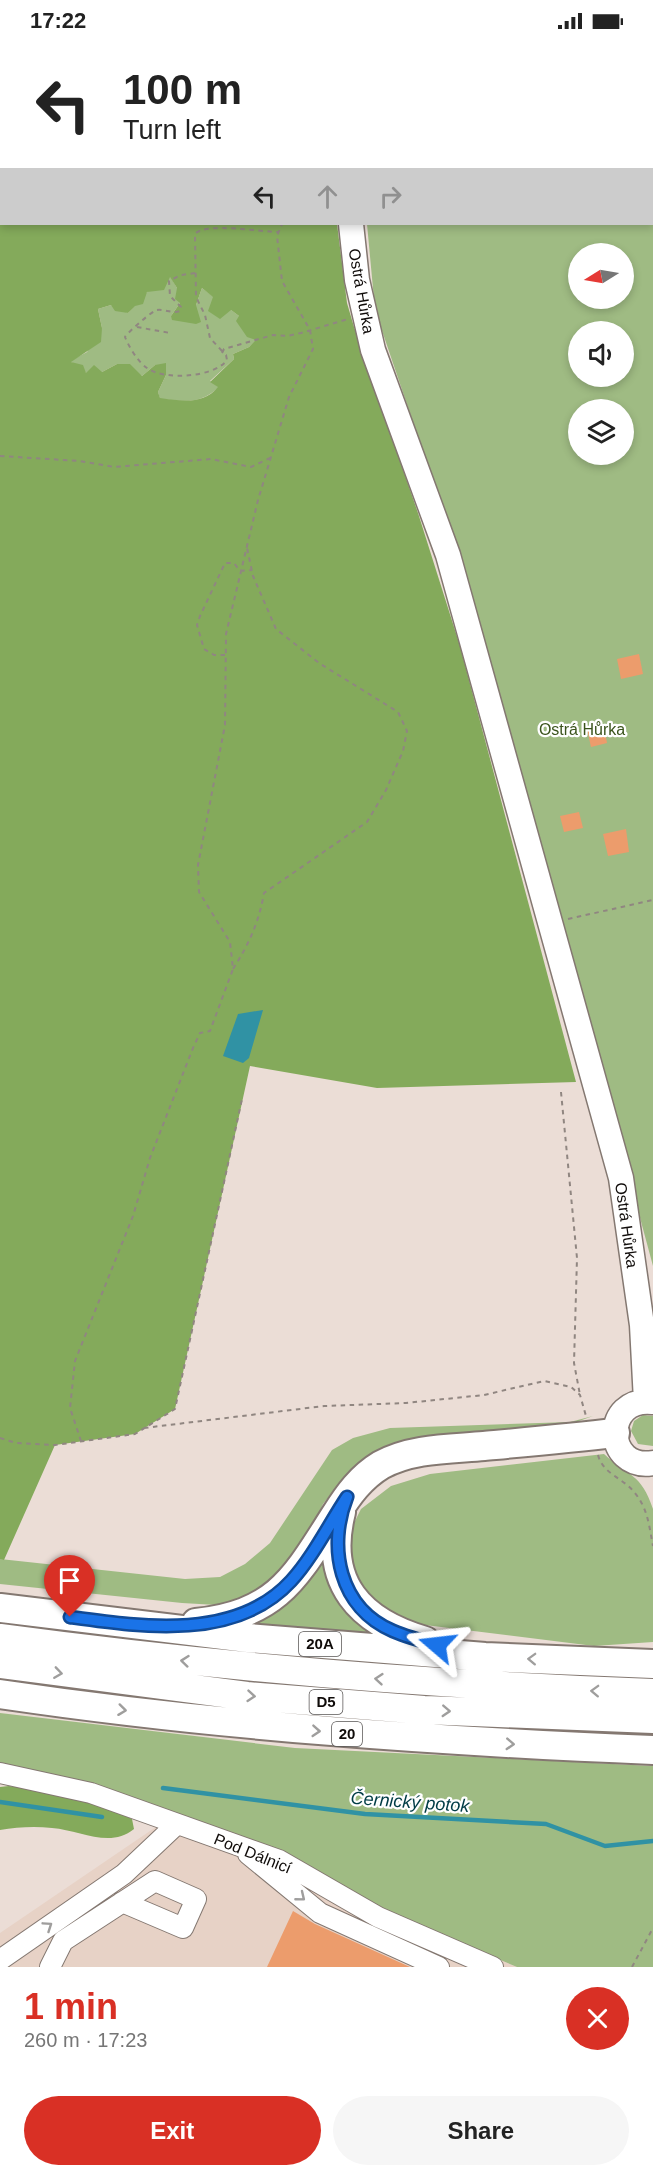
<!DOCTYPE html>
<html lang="en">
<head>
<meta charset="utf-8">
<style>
  :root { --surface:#fff; --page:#f6f6f6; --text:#222; --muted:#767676; --accent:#d93025 }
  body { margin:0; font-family:Helvetica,sans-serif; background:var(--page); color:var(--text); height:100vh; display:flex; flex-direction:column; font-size:22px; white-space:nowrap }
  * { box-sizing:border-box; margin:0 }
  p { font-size:20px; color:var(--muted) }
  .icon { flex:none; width:33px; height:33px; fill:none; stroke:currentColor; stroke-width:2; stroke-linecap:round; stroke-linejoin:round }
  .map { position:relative; height:1925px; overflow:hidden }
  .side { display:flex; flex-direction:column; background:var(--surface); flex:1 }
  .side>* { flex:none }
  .banner { position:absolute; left:0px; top:0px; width:654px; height:183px; box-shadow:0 3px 9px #0003; background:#fff; color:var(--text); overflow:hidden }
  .needle { width:39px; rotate:259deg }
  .tools { position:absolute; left:568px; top:201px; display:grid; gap:12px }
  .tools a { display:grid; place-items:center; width:66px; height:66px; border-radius:50%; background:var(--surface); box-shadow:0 3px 9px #0003; font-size:30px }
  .pin { position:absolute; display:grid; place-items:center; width:51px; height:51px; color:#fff; margin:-62px -26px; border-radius:50% 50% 50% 0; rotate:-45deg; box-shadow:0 0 6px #0007 }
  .pin .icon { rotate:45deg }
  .me { position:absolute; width:66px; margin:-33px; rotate:287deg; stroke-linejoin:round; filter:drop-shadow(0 0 4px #0008) }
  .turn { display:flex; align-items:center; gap:21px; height:126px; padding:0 24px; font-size:27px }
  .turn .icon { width:78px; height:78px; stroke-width:2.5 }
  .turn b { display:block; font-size:42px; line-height:51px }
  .lanes { display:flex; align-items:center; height:57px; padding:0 24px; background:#0003; justify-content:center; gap:30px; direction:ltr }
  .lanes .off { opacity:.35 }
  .round { display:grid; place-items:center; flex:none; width:63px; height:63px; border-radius:32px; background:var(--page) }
  .summary { display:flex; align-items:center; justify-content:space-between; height:102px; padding:0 24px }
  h1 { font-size:36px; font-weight:700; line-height:45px; color:var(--accent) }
  .button { display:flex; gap:12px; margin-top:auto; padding:12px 24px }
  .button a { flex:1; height:69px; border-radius:36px; background:var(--accent); color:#fff; font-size:24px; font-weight:700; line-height:69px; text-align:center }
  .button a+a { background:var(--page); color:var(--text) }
  .status { display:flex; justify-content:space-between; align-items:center; height:42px; padding:0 30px; background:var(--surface); direction:ltr }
  .status svg { height:16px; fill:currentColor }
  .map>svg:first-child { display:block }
  .built { fill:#e7d2c6 }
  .green { fill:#9fbb83; fill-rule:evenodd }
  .forest { fill:#84aa5b; fill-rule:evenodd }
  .water { fill:#3092a4 }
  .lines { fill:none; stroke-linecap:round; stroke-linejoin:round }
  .stream { stroke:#3092a4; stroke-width:4.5 }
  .building { fill:#ec9c6c }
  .minor-casing { stroke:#847871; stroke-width:22 }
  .major-casing { stroke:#847871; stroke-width:27 }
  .highway-casing { stroke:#847871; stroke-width:32 }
  .path { stroke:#908681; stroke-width:2; stroke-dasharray:4.5 4.5; stroke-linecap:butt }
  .minor { stroke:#fff; stroke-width:20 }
  .major { stroke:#fff; stroke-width:24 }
  .highway { stroke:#fff; stroke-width:28 }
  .oneway { stroke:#9f9e9d }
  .route-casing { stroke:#114b97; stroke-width:15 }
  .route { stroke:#1a73e8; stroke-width:10 }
  .labels { text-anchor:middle; stroke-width:4.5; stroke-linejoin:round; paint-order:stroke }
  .shield { fill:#fff; stroke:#585554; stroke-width:1.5 }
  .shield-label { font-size:15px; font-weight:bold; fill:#100c0a }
  .street-label { font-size:16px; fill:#100c0a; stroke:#fff }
  .park-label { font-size:16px; fill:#3a531b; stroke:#fff }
  .water-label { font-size:18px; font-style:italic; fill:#003c45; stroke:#fff }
</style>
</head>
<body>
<div class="status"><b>17:22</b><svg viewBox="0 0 49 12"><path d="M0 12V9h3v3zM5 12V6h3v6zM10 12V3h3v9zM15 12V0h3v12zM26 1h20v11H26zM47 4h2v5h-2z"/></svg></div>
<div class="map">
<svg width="653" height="1925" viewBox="0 0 653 1925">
  <rect width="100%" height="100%" fill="#ebddd6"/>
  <path class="built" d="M172,1774L290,1813L389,1871L517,1925H0V1891Z"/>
  <path class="green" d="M653,59V1224L475,563L375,268L367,182H652ZM579,212H624V256H579ZM579,290H624V334H579ZM579,368H624V412H579Z
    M170,234L177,246L180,261L171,274L196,263L202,246L239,274L257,298L249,305L233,312L234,317L210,339L219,345C200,363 184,359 160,357L158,350L166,333L155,323L142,334L117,322L102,330L86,331L70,319L87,310L102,286L98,267L111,263L128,271L147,250Z
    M643,1373L653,1374V1404L638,1402L631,1389L634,1379Z
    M593,1374L565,1384L416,1396L392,1403L367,1414L349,1429L323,1462L301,1509L284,1537L234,1564L182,1561L0,1542V1517L185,1537L220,1535L245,1522L270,1501L332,1408L353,1396L390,1386L570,1380Z
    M604,1412C629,1435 641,1431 653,1467V1600L594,1604L425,1583L401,1577L358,1548L347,1495L361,1467L391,1444L430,1432Z
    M326,1510C329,1554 342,1569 377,1594L256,1585L257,1581L294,1556Z
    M0,1671L295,1706L653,1724V1925H517L389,1871L290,1813L0,1722Z"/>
  <path class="forest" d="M0,0L272,1L2,2V182H337L347,261L354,285L418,471L460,604L576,1040L377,1046L250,1024L175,1367L135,1392L55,1403L4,1518L0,1517ZM170,235L177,246L175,257L180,261L171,274L172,278L196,282L201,280L196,263L202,246L213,255L208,269L220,277L231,268L239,274L236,279L247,295L256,298L249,305L233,312L234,317L210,340L218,345C203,363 182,359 160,356L158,350L166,333V321L155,323L142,334L130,322H117L102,330L94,323L86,331L83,323L71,320L101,300L102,286L98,267L111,263L115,269L128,271L135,264L143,262L147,250L164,248Z
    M9,1744L83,1754L132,1777L134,1787C110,1807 80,1788 52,1786C35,1784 17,1785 0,1788V1745Z"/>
  <path class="water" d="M263,968L249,1016L243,1021L223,1014L238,972Z"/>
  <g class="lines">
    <path class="stream" d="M163,1746L365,1772L546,1782L605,1804L653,1799
      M0,1760L102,1775"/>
  </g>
  <path class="building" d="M639,612L643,632L621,637L617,617Z
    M604,684L607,701L591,705L587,687Z
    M579,770L583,786L564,790L560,774Z
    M626,787L629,810L608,814L603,792Z
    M293,1869L315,1882L410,1925H267Z"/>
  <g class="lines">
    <defs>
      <path id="minor" d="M0,1731L91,1751L279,1818L378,1875L493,1925
        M248,1812L320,1871L439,1925
        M0,1918L124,1832L177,1782
        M50,1925L63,1899L155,1839L196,1857L183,1886L122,1860"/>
      <path id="major" d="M336,2L337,0
        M351,182L357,238L373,308L448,513L621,1136L642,1283L646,1359
        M653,1360C602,1354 604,1429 653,1421"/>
      <path id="highway" d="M341,1470C323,1541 360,1580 425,1599
        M0,1566L248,1596L485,1615L653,1622
        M196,1581C278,1572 295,1536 336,1472C348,1453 361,1435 381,1423C412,1406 450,1407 484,1404C527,1400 571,1396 615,1391
        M0,1596C217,1625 434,1643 653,1651
        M0,1622L247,1654L424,1668L653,1677
        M0,1652C217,1684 434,1699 653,1708"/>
    </defs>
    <use href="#minor" class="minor-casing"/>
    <use href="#major" class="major-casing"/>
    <use href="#highway" class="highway-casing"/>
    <path class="path" d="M652,52H653
      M195,231L181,233L169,239L170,254L181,265L180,269C173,272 165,267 157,268C153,268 126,292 125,295C129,305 138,320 147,326C165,339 215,335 227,318L226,313L222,311L224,307L273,293L287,294L301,291L348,277
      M137,285L170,291
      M222,309L210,296L205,273L196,255L195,192C205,180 261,190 279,190
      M0,414L80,419L114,425L211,417L251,425L272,415
      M225,613H214L204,607L197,583L200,574L225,521H234L240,529L252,528
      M568,877L653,858
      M233,927C249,902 259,880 264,851L367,780L386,748L403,709L407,689L398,670L319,621L276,587L253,534L247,506
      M561,1050L577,1216L574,1321L580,1353
      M144,1386L324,1364L406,1361L484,1353L544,1339L571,1345L580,1353L586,1374
      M0,1396L16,1401L55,1403L135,1392L175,1367L242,1057
      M81,1399L70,1366L75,1319L133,1174L150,1116L193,1006L200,991L210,989L233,927L230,900L199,850L198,823L225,683L226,592L258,458L289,355L313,307L310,288L282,239L277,194L282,182
      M598,1413C603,1432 623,1436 634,1450C648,1466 649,1484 653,1504
      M632,1925L653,1886"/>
    <use href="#minor" class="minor"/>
    <use href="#major" class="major"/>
    <use href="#highway" class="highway"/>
  </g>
  <defs><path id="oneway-chevron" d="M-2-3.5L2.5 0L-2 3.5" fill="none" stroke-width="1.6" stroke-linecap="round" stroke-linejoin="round" transform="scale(1.5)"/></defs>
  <g class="oneway">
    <use href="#oneway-chevron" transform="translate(532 1617) rotate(-178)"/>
    <use href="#oneway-chevron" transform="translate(185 1619) rotate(-174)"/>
    <use href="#oneway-chevron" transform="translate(58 1631) rotate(8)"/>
    <use href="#oneway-chevron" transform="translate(379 1637) rotate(-175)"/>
    <use href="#oneway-chevron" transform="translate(595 1649) rotate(-178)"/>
    <use href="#oneway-chevron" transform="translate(251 1654) rotate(5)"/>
    <use href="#oneway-chevron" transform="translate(122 1668) rotate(7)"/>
    <use href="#oneway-chevron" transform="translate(446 1669) rotate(3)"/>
    <use href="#oneway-chevron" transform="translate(316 1689) rotate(4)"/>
    <use href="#oneway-chevron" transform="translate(510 1702) rotate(3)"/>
    <use href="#oneway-chevron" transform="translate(301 1855) rotate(39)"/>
    <use href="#oneway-chevron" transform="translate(48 1884) rotate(-34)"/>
  </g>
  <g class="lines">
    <defs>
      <path id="route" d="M70,1575C142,1585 236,1599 291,1539C313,1515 329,1482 347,1455C327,1505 339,1566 393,1589C407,1595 422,1599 437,1603"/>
    </defs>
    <use href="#route" class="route-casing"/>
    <use href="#route" class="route"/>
  </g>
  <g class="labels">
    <g class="shield">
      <rect x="299" y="1590" width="42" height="24" rx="4.5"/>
      <rect x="309.5" y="1648" width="33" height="24" rx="4.5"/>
      <rect x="332" y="1680" width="30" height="24" rx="4.5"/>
    </g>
    <g class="shield-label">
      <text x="320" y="1607">20A</text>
      <text x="326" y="1665">D5</text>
      <text x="347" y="1697">20</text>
    </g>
    <g class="street-label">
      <text transform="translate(362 249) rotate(80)" y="6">Ostrá Hůrka</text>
      <text transform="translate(627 1183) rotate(82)" y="6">Ostrá Hůrka</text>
      <text transform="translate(253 1811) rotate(22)" y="6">Pod Dálnicí</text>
    </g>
    <g class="park-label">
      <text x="582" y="693">Ostrá Hůrka</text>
    </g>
    <g class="water-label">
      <text transform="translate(410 1760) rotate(4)" y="6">Černický potok</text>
    </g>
  </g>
</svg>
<div class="tools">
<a><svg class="needle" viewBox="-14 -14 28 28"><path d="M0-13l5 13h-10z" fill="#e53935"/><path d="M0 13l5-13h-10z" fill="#767676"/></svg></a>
<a><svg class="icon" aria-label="sound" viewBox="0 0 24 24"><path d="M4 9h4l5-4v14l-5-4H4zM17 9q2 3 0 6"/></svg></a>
<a><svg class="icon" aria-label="layers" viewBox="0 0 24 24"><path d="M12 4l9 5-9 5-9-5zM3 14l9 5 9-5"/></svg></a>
</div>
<div class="pin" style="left:70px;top:1575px;background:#d93025"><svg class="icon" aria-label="arrive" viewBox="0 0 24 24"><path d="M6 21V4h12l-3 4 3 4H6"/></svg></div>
<svg class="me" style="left:437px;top:1603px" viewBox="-20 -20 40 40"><path d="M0-17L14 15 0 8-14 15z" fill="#1a73e8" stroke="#fff" stroke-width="4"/></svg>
<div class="banner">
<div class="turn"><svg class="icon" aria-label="left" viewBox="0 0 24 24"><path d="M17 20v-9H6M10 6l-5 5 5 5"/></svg><div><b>100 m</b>Turn left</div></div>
<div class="lanes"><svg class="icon" aria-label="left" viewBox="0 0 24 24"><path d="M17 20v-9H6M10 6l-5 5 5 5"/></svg><svg class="icon off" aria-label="ahead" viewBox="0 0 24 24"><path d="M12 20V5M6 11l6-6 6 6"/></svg><svg class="icon off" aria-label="right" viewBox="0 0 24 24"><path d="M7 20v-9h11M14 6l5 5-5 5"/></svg></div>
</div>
</div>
<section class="side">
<div class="summary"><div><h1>1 min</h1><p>260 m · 17:23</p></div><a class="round" style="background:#d93025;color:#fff"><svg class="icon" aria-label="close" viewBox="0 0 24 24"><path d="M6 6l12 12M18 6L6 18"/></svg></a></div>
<div class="button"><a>Exit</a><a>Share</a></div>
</section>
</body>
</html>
